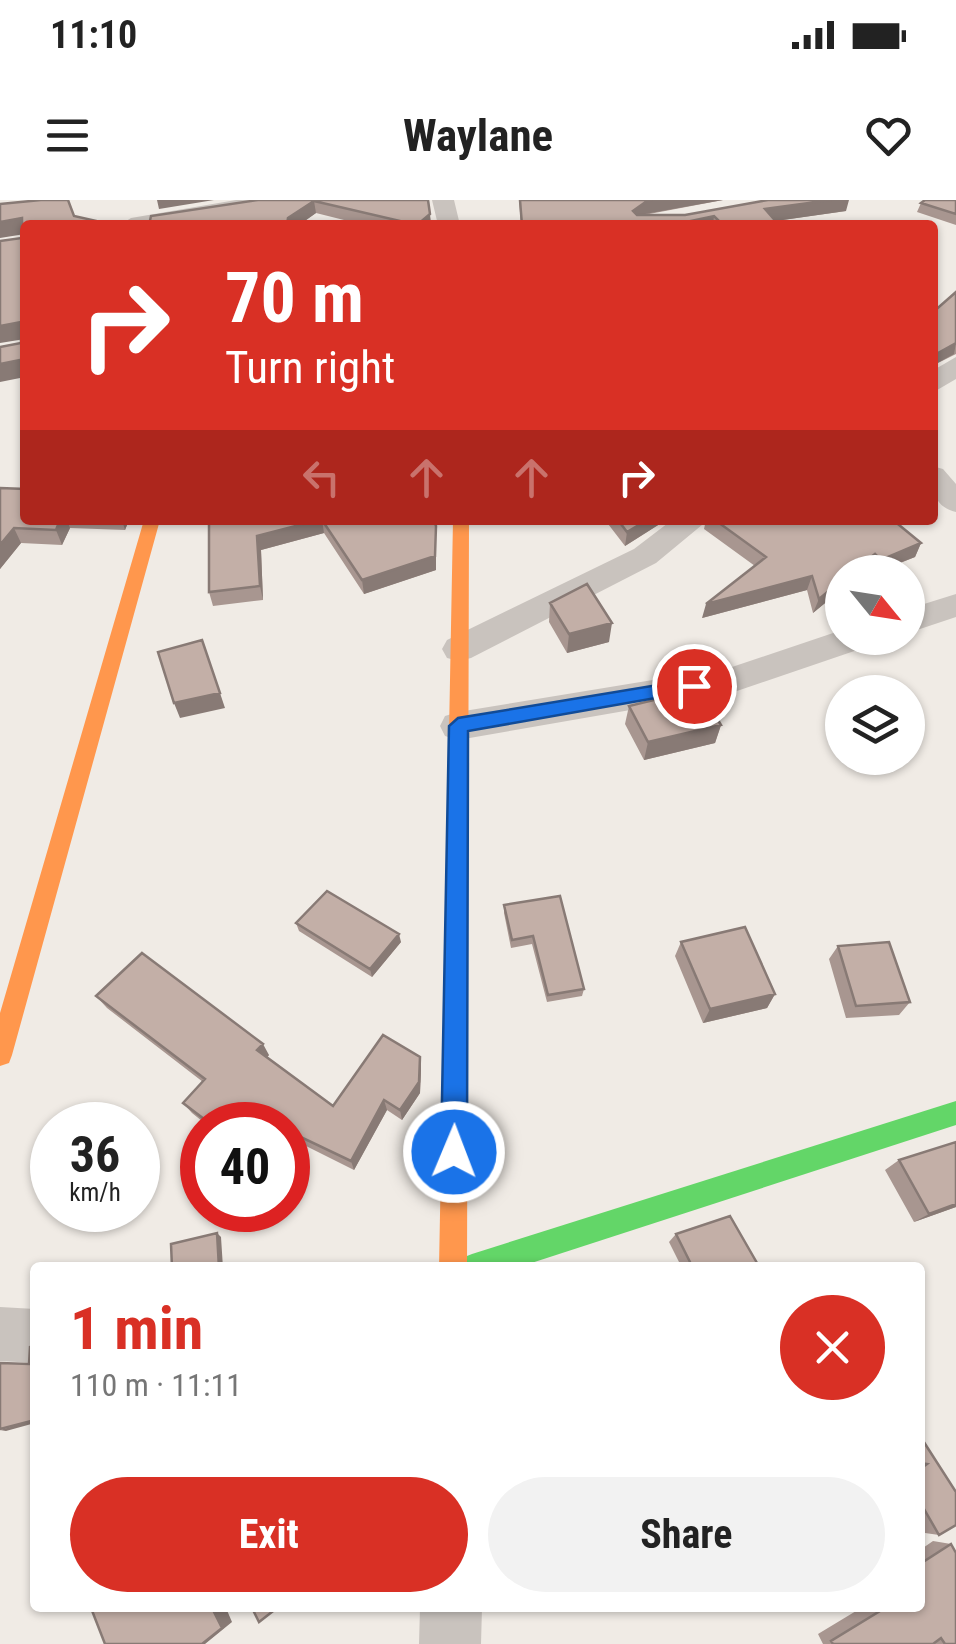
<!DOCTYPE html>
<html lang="en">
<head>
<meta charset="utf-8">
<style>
  :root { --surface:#fff; --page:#f2f2f2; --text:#222; --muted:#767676; --accent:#d93025 }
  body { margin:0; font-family:"Roboto Condensed",sans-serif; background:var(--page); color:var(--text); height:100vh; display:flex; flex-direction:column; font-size:38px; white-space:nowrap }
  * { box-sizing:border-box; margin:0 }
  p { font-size:32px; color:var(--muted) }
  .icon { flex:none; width:55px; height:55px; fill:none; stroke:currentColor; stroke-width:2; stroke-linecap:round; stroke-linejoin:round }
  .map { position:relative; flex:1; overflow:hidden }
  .details { position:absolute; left:30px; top:1062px; width:895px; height:350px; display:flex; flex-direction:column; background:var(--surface); border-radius:10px; box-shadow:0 2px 8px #0004 }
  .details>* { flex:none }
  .top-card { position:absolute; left:20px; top:20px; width:918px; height:305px; border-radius:10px; box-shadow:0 2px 8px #0004; background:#d93025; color:#fff; overflow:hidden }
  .needle { width:65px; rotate:120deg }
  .controls { position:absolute; left:825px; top:355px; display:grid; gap:20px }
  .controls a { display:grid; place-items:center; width:100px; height:100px; border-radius:50%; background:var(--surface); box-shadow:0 2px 8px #0004; font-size:50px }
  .speed { position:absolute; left:30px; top:902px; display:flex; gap:20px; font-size:50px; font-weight:700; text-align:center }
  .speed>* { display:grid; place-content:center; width:130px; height:130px; border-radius:50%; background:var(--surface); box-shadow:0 2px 8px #0004; line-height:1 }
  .speed small { font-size:25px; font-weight:400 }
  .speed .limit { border:15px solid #d22; background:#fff; color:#111 }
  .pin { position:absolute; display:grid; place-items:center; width:85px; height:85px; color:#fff; margin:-42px; border:5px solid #fff; border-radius:50%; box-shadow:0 2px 10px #0007 }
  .me { position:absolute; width:110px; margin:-55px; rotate:1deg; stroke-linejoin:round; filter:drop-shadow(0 0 8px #0008) }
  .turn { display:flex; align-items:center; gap:35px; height:210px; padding:0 40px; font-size:45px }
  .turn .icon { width:130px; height:130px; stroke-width:2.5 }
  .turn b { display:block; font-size:70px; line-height:85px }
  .lanes { display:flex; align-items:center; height:95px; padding:0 40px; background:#0003; justify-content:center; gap:50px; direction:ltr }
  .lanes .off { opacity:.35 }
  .round { display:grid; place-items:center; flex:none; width:105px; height:105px; border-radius:52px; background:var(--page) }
  .summary { display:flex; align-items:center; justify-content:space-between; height:170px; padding:0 40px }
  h1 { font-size:60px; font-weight:700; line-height:75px; color:var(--accent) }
  .primary-button { display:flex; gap:20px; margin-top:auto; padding:20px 40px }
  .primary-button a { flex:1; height:115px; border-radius:60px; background:var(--accent); color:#fff; font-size:40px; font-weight:700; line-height:115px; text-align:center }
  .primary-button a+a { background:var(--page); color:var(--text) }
  .status { display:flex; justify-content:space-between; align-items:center; height:70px; padding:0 50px; background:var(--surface); direction:ltr }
  .status svg { height:28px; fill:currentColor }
  header { display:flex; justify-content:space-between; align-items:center; height:130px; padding:0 40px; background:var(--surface); font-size:45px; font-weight:700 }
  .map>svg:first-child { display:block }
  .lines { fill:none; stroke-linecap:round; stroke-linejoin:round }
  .street { fill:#c9c3be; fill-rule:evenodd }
  .fast { fill:#63d668; fill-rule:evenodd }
  .slow { fill:#ff974d; fill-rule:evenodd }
  .wall { fill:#a89690 }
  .shaded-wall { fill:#887a75 }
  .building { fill:#c3afa7; stroke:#887a75; stroke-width:2.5 }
  .route { fill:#1a73e8; stroke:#114b97; stroke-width:2.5 }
</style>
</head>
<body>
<div class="status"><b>11:10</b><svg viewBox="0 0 49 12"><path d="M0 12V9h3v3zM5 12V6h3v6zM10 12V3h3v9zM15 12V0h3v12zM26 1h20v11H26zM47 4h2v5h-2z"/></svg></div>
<header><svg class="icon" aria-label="menu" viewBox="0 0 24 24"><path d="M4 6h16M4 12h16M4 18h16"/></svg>Waylane<svg class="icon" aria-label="heart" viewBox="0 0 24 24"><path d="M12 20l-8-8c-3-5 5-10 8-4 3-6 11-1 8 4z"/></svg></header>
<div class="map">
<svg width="956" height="1444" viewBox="0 0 956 1444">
  <rect width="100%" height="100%" fill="#f0ebe5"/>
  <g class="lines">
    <path class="street" d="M236,0H285L274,7L170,25H120L131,18Z
      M432,0H454L460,25H438Z
      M956,157V179L932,193V171Z
      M932,266L943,269L956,284V312C932,306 932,288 932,266Z
      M672,320H708L656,363L471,458L459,461L447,458L442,449L447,440L634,349Z
      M956,394V417L908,433V409Z
      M842,430V438H874L869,446L734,492L458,540L445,536L440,526L445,516L458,512L732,467Z
      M0,1107L35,1109V1163L0,1161Z
      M420,1408H482L481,1444H419Z"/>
    <path class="fast" d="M956,901V925L516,1068H458L462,1058L472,1054Z"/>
    <path class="slow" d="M144,320H160L12,855L9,863L0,866V813Z
      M453,320H469L467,1068H439Z"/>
  </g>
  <path class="wall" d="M258,0H428L431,25H364L316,13L299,25H149Z
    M519,0H723L644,15L846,11L775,21L779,25H521Z
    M956,0V25L917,12L921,3Z
    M956,92V154L932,166V113Z
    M0,288L25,320H129L125,330L70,328L62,345L21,343L0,369Z
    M198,320H438L436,327V370L364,394L324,333L261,350L263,400L213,406L209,392V323L199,324Z
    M605,320H666L625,346Z
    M706,320H893L921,343L915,357L878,372H874L869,368L842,372V389L813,413L807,390L702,418L755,366L704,329Z
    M550,403L609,442L567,453L549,422Z
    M629,506L721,525L715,543L644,560L625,524Z
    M504,705L584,789L582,796L547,802L532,744L511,748L504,713Z
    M296,723L401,742L372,777L299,731Z
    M681,742L775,794L767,808L703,823L675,756Z
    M838,746L910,802L899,815L846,818L829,759Z
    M96,796L269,855L267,857L333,906L420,857L421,868L420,893L402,920L387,910L354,970L288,937V925H207L192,913L183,903L203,882L107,808Z
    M899,960L956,1007L914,1022L885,970Z
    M676,1034L757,1063L750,1068H682L669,1042Z
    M920,1236L939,1335L925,1333L920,1323Z
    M933,1341L951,1344L956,1444H823L818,1434L861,1408H920V1350Z"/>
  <path class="shaded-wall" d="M157,0H214L159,9Z
    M652,0H723L645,14L631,24L633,11L647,1Z
    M831,0H849L846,11L762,23L765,9Z
    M314,1L316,13L299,25H287L288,18Z
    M430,14L431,25H417Z
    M714,16L713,25H672Z
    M22,18L25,34L0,38V22Z
    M21,122L25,139L0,143V126Z
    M956,143L954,154L932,166L938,153Z
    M25,159V177L0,182V164Z
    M60,320H67L70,328L62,345L56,330Z
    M122,320H129L125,330Z
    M322,320L324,333L261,350L263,400L260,386L257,336Z
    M647,320H666L625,346L627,332Z
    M436,326V370L364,394L362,380Z
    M14,328L21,343L0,369V345Z
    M921,343L915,357L876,372L881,360Z
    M875,354L869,368L863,372H852Z
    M812,376L807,390L702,418L706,404Z
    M842,380V389L813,413L819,399Z
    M612,423L609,442L567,453L569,434Z
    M220,493L225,508L180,518L174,503Z
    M721,525L715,543L644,560L648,542Z
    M399,734L401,742L372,777L370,769Z
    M775,794L767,808L703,823L710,809Z
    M263,844L269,855L263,862L257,850Z
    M420,857L421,868L420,893L402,920L400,910Z
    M384,900L387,910L354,970L351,961Z
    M956,1004V1007L914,1022L929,1014Z
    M217,1033L221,1037L223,1068H219Z
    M35,1220V1223L6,1231L0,1230Z
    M212,1408H226L232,1422L205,1444H202Z"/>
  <path class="building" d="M41,0H68L74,16L101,22L102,25H25V159L0,164V147L21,143V122L0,126V41L22,38V18L0,22V4Z
    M258,0H428L430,14L417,25L314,1L288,18L287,25H149L151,16Z
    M520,0H652L647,1L633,11L637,15H685L768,0H831L765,9L779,25H723L714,16L672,25H522Z
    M925,0H956V14L921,3Z
    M956,92V143L938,153L932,150V113Z
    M0,288L25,289V320H60L56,330L14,328L0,345Z
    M209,320H319L257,336L260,386L209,392Z
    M322,320H434L436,326L435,356L362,380Z
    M618,320H647L627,332Z
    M715,320H893L921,343L881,360L875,354L852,372H842V380L819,399L812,376L706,404L766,357Z
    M587,384L612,423L569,434L550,403Z
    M202,440L220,493L174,503L158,452Z
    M699,489L721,525L648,542L629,506Z
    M327,691L399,734L370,769L296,723Z
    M560,696L584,789L548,795L533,736L512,740L504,705Z
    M745,727L775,794L710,809L681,742Z
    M889,742L910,802L856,806L838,746Z
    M142,753L263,844L257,850L333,906L383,835L420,857L419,882L400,910L384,900L351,961L288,931V925H212L183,903L205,879L96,796Z
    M956,942V1004L929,1014L899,960Z
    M730,1016L757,1063L748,1068H693L676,1034Z
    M217,1033L219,1068H172L171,1044Z
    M35,1146V1220L0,1229V1163L29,1164L30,1147Z
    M920,1236L956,1292V1325L939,1335L920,1302V1269L927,1264L920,1263Z
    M951,1344L956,1353V1444H945L941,1438L933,1444H833L831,1441L885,1408H920V1364Z
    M91,1408H212L222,1428L202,1444H105Z
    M252,1408H277L259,1422Z"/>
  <path class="route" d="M694,479L701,481V490L468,531L467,952L463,961L454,964L445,961L441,952L449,526L458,518Z"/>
</svg>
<div class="controls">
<a><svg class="needle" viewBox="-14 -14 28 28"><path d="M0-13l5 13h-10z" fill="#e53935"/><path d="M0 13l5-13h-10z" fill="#767676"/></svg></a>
<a><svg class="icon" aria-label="layers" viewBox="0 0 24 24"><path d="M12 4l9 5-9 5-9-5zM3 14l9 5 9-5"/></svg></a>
</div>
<div class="speed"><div>36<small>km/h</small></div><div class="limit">40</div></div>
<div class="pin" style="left:694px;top:486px;background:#d93025"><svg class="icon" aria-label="arrive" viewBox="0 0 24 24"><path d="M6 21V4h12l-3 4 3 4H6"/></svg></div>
<svg class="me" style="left:454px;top:952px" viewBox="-20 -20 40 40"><circle r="17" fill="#1a73e8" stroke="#fff" stroke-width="3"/><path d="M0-11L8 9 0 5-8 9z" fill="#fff"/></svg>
<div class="top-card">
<div class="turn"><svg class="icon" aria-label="right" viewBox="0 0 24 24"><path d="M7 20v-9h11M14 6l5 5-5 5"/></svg><div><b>70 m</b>Turn right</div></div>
<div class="lanes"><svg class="icon off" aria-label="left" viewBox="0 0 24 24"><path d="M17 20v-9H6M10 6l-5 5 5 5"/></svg><svg class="icon off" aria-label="ahead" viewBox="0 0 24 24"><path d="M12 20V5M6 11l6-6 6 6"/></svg><svg class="icon off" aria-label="ahead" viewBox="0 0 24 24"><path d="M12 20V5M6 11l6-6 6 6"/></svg><svg class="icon" aria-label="right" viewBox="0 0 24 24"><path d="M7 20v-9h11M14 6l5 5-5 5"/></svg></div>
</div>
<section class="details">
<div class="summary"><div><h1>1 min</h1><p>110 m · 11:11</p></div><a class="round" style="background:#d93025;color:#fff"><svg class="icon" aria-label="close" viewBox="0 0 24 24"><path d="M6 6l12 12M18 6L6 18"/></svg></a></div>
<div class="primary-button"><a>Exit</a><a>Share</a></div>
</section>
</div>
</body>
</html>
